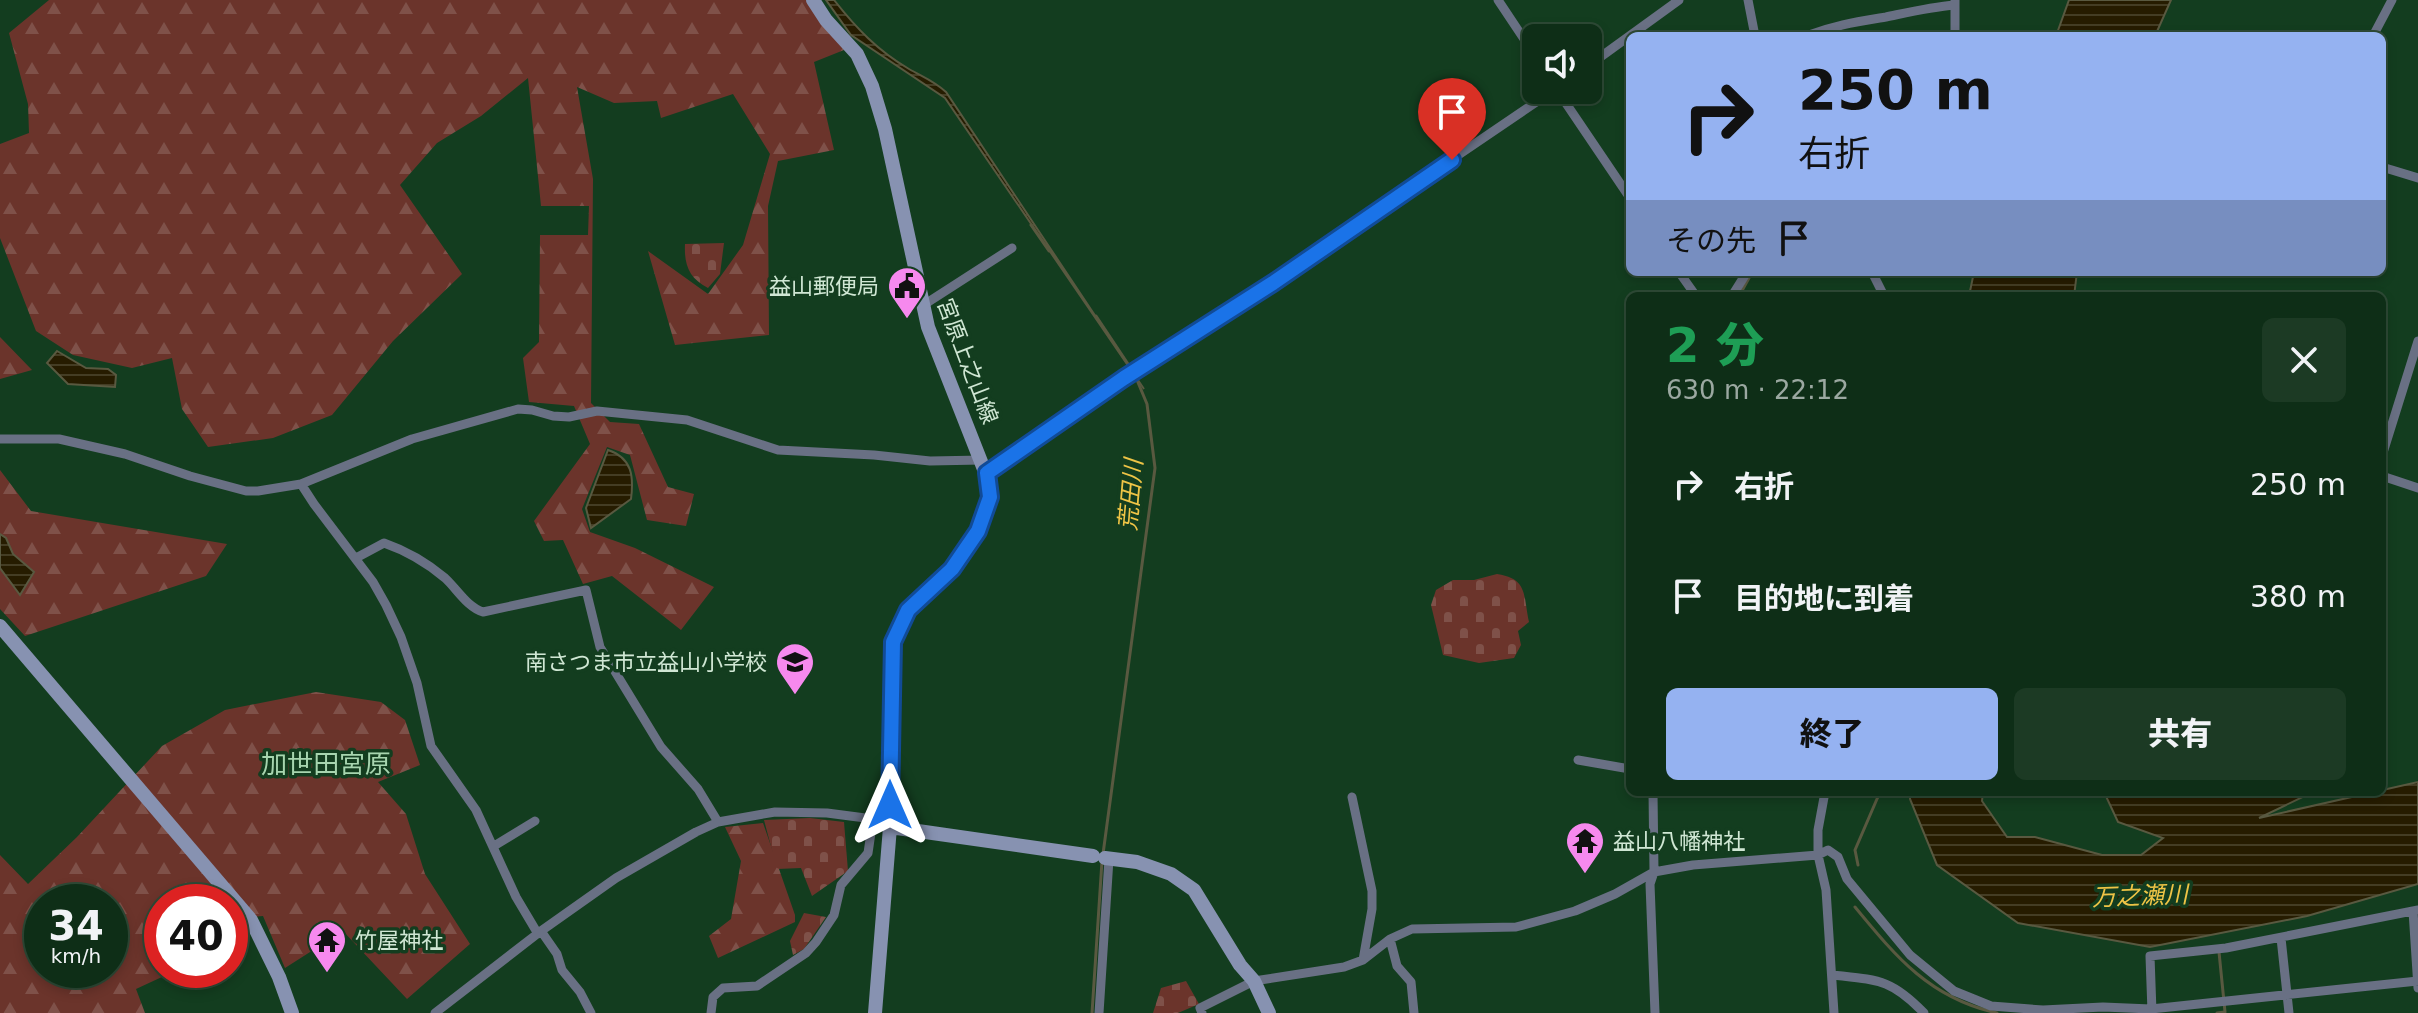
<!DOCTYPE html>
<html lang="ja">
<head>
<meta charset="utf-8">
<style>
  :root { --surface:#0e2e17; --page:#1c3a24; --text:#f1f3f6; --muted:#9ba8a1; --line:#2e4a36; --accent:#95b2f1 }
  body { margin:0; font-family:"DejaVu Sans","Noto Sans JP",sans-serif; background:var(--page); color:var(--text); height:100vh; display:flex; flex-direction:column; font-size:30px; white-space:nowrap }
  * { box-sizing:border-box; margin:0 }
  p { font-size:26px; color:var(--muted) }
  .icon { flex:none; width:44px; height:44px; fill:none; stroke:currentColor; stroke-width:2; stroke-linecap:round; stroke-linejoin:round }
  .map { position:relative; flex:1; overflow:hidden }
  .sheet { position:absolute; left:1626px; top:292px; width:760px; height:504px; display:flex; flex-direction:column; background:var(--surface); border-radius:12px; box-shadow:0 4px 12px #0003,0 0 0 2px var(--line) }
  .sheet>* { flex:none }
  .guide { position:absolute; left:1626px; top:32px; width:760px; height:244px; border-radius:12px; box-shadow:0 4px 12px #0003,0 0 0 2px var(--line); background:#95b2f1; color:#111; overflow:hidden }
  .fabs { position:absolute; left:1522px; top:24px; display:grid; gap:16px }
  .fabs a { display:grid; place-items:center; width:80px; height:80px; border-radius:12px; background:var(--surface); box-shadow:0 4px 12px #0003,0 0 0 2px var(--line); font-size:40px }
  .speed { position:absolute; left:24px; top:884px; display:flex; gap:16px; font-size:40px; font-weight:700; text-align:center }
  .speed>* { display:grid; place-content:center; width:104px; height:104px; border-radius:50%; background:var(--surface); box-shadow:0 4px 12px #0003,0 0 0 2px var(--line); line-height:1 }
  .speed small { font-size:20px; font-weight:400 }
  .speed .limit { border:12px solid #d22; background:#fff; color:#111 }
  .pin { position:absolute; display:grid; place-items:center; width:68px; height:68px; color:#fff; margin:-82px -34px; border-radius:50% 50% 50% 0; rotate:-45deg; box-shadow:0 0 8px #0007 }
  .pin .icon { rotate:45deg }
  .me { position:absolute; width:88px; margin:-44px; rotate:0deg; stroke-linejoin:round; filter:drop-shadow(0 0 6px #0008) }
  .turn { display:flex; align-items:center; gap:28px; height:168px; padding:0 40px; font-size:36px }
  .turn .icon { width:104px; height:104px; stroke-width:2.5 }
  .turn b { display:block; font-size:56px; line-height:68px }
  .then { display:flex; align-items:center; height:76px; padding:0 40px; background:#0003; gap:16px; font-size:30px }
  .round { display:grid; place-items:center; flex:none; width:84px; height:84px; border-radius:12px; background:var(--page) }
  .head { display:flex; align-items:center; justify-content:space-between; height:136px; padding:0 40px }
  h1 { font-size:48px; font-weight:800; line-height:60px; color:#1e9e55 }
  .action { display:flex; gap:16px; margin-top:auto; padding:16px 40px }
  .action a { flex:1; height:92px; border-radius:12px; background:var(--accent); color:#111; font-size:32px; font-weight:800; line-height:92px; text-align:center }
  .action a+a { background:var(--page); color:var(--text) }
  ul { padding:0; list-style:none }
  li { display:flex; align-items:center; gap:24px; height:112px; padding:0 40px }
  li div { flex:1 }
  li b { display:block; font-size:30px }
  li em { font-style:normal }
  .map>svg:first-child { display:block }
  .forest { fill:url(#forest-firs); fill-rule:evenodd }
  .cemetery { fill:url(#cemetery-stones) }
  .water { fill:url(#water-rules); stroke:#595940; stroke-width:2 }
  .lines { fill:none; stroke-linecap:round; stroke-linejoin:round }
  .stream { stroke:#595940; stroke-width:3 }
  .street { stroke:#697084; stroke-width:9 }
  .secondary { stroke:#8792b1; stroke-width:14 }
  .route-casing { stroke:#114b97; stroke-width:20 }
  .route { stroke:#1a73e8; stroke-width:14 }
  .labels { text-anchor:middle; stroke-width:7; stroke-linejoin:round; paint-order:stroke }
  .poi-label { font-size:22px; fill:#d0e7d4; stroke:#133d1f; text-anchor:end }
  .street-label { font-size:22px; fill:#d0e7d4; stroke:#133d1f }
  .water-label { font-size:24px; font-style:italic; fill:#eec446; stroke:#133d1f }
  .quarter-label { font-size:26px; fill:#a7d5af; stroke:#133d1f }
</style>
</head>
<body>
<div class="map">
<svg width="2418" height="1013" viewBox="0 0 2418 1013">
  <defs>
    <pattern id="forest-firs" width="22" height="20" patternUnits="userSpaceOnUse" patternTransform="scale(2)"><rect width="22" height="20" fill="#6b342b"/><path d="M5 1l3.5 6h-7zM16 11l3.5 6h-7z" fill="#7f5149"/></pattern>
    <pattern id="cemetery-stones" width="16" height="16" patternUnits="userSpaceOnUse" patternTransform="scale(2)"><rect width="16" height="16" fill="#6b342b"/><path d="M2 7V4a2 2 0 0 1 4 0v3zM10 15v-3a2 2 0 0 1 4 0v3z" fill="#7f5149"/></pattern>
    <pattern id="water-rules" width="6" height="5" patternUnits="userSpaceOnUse" patternTransform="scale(2)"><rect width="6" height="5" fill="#261c00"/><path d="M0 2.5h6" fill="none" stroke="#443d24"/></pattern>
  </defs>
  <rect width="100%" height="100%" fill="#133d1f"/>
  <path class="forest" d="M49,0H806L844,50L814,62L834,150L778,161L768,206L769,335L675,345L648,251L708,294L743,245L770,154L733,94L661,118L657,101L614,103L577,87L593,179L591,403L610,422L639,424L668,487L694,494L686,526L647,520L630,455L607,447L582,509L590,532L635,548L714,587L681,630L612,576L583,584L563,540L544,541L534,521L590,444L574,406L529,402L523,358L539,342L540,235H588L589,206H541L528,78L481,116L437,143L400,185L462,274L393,341L332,415L273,438L208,447L182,409L172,358L132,368L73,355L36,331L0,238V144L29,133L28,104L9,33Z
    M0,337L32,370L0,379Z
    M0,470L31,511L227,544L206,576L25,636L0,609Z
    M316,692L381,702L405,720L420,765L378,782L406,814L425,874L470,944L407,999L343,931L285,968L263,916L230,919V902H162V970H167L164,976L136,989L145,1013H0V855L28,884L77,837L162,746L225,710ZM42,902H110V970H42Z
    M763,823L795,915V922L718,958L709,936L731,919L741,861L725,827Z"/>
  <path class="cemetery" d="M724,243L720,274L708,288C689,278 684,265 685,244Z
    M1497,574C1528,579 1523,594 1529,622L1518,631L1521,645L1514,658L1479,663L1443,655L1431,605L1436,590L1453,580H1474Z
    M810,818L844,822L848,871L812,896L801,868L777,869L764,820Z
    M804,913L826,917L804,949L793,955L790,941Z
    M1186,981L1199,1004L1178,1013H1153L1161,988Z"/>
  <path class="water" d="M826,0H834C856,28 878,51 909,69C923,77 934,81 946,92L1144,389L945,98L851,35Z
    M2069,0H2171L2155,36H2056Z
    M1974,272H2077L2074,296H1969Z
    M57,351L86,368L108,369L116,375L115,387L68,384L47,363Z
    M608,450C632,458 634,476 631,499L591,528L586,508Z
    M0,534L6,538L13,554L34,572L20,595L0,568Z
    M2418,782V884L2307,916L2150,947L2018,923L1937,865L1910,799V792H1983L1982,801L2007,837H2035L2102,855H2141L2163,838L2118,822L2104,792L2203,796L2233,792H2313L2259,818Z"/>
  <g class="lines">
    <path class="stream" d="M1031,225L1049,251
      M1739,296L1749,278
      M1096,316L1134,373
      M1103,854L1155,468L1147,404L1137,380
      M1858,865L1855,850L1880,792
      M1855,907C1897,958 1930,998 1997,1013
      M2219,952L2225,1012
      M1092,1013L1102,861
      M2217,1013L2225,1012"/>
    <path class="street" d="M1498,0L1536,57
      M1748,0L1755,36
      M1806,36C1835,25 1856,22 1886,17C1910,12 1931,7 1955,5
      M1955,36V0
      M2373,36L2392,0
      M1588,66L1679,0
      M1557,90L1630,198
      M2382,167L2418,178
      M1679,272L1696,296
      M1872,272L1884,296
      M1732,296L1747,272
      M922,306L1012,248
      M0,439H59L125,454L190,476L246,491H258L301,484L412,439L518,409L532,410L553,416L569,417L597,411L687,420L778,450L874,455L930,461L982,460
      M2382,456L2418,341
      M987,473C1176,344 1366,219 1554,90
      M2382,476L2418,488
      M301,484L314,504L373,582L386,605L401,637L417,683L431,746L476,810L516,897L538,934
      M356,558L384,543C407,551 426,562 445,578C457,589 467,607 483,612L586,590L600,647L661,747L698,789L718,822
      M1578,760L1630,769
      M1653,792L1654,872L1650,884L1655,1013
      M1825,792L1818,830V855L1826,890L1834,1013
      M1352,797L1372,891V909L1363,960
      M494,846L535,821
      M2413,911L2418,988
      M541,931L557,954L562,970L580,992L591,1013
      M2281,938L2289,1013
      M1390,939L1397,966L1411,982L1414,1013
      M1833,975C1878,980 1891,979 1924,1013
      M2152,1012L2150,956L2226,948L2418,910
      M435,1013L541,931L616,878L696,832L718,822L775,812L827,813L873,819L890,827
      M711,1013L713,997L723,988L757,986L806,953L816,942L834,915L841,885L868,853L873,819
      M1099,1013L1109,859
      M1202,1013L1200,1008L1254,981L1344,967L1363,960L1390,939L1412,929L1516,927L1575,911L1615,894L1654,872L1693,865L1818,855L1828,850L1838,857L1847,879L1910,955L1954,991L1991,1006L2043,1010L2103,1007L2151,1009L2418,981"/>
    <path class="secondary" d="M813,0L826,20L857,54L872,86L885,129L928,327L989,482L990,497L978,531L952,569L908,610L893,642L890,827L875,1013
      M0,626L251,920L279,977L292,1013
      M890,827L1093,856
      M1105,858L1137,862L1171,874L1194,890L1240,965L1254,981L1269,1013"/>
  </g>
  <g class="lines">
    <defs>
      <path id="route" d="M890,805L893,642L908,610L952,569L978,531L990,497L987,473L1124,378L1273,283L1452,160"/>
    </defs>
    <use href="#route" class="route-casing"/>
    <use href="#route" class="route"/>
  </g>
  <defs>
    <symbol id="civic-pin" viewBox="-11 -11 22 30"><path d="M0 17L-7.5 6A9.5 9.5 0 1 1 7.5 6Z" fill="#f689ee" stroke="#133d1f"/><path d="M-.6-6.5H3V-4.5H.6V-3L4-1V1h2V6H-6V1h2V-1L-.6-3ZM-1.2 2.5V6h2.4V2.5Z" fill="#111"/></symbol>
    <symbol id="school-pin" viewBox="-11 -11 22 30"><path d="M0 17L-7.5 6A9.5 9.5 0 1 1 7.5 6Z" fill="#f689ee" stroke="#133d1f"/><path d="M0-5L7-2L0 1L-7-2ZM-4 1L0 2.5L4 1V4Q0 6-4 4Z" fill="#111"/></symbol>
    <symbol id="temple-pin" viewBox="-11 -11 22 30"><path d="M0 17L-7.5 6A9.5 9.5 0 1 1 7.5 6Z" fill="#f689ee" stroke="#133d1f"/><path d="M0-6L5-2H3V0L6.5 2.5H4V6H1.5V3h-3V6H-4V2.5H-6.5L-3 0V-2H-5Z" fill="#111"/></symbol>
  </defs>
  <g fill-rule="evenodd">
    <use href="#civic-pin" x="885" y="264" width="44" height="60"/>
    <use href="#school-pin" x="773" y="640" width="44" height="60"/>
    <use href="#temple-pin" x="1563" y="819" width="44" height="60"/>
    <use href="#temple-pin" x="305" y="918" width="44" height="60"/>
  </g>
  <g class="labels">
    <g class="poi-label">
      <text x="879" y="294">益山郵便局</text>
      <text x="767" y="670">南さつま市立益山小学校</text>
      <text x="1613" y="849" text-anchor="start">益山八幡神社</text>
      <text x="355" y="948" text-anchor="start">竹屋神社</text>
    </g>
    <g class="street-label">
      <text transform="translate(968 361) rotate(69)" y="8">宮原上之山線</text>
    </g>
    <g class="water-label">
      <text transform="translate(1131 495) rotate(-85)" y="8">荒田川</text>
      <text transform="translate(2140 896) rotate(-2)" y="8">万之瀬川</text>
    </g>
    <g class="quarter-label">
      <text x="326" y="773">加世田宮原</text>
    </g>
  </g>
</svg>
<div class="fabs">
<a><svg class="icon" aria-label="sound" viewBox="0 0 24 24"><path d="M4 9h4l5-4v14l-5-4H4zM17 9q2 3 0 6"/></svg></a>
</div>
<div class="speed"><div>34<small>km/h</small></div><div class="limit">40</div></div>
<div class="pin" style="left:1452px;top:160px;background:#d93025"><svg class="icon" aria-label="arrive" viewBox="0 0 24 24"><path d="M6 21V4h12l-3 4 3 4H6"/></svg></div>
<svg class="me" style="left:890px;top:805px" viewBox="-20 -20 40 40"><path d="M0-17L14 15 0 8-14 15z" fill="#1a73e8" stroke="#fff" stroke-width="4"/></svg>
<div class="guide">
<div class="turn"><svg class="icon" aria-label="right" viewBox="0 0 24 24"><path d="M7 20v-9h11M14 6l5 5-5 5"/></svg><div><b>250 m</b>右折</div></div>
<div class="then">その先<svg class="icon" aria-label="arrive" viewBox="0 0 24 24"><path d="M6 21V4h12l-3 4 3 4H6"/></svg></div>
</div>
<section class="sheet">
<div class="head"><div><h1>2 分</h1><p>630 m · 22:12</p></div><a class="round"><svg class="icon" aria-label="close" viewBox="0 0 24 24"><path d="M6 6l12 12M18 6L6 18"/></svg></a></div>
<ul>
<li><svg class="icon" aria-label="right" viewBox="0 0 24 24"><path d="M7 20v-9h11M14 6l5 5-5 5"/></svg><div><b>右折</b></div><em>250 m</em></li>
<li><svg class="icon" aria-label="arrive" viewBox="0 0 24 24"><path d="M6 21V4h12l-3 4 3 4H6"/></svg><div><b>目的地に到着</b></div><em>380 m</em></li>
</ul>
<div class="action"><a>終了</a><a>共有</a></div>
</section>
</div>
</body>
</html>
